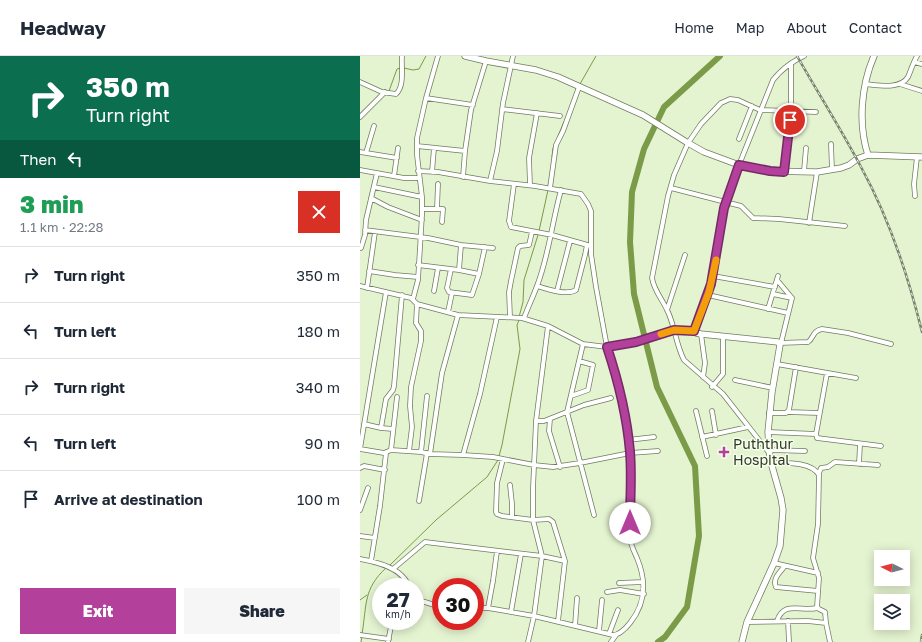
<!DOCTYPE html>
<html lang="en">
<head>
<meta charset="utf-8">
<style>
  :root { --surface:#fff; --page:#f6f6f7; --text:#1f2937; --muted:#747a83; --line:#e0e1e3; --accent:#b3419c }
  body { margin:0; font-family:"Golos Text",sans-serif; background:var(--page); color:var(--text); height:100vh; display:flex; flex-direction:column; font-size:15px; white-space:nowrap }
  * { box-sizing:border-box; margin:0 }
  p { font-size:13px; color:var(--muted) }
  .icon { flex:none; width:22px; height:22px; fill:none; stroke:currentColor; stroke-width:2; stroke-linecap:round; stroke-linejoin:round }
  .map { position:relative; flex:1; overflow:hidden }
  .side { display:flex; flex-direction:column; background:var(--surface); width:360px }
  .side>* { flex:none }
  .guide { background:#0b6e4f; color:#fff; overflow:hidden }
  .needle { width:26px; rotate:276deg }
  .controls { position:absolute; left:514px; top:494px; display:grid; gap:8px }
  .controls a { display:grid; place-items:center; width:36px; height:36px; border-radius:0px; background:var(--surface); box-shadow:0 2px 10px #0003; font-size:20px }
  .speed { position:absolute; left:12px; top:522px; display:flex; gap:8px; font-size:20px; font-weight:700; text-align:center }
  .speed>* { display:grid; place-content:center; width:52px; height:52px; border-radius:50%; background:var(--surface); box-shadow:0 2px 10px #0003; line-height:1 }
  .speed small { font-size:10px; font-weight:400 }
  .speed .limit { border:6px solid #d22; background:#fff; color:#111 }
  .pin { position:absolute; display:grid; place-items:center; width:34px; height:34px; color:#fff; margin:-17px; border:2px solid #fff; border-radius:50%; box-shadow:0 1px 4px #0007 }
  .me { position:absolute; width:44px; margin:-22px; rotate:0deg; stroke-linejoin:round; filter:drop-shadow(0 0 3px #0008) }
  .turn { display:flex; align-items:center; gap:14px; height:84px; padding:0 20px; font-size:18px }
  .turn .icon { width:52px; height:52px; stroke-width:2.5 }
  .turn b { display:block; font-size:28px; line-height:34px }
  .then { display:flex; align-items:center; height:38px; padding:0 20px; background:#0003; gap:8px; font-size:15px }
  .round { display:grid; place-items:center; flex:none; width:42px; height:42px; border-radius:0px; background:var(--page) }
  .overview { display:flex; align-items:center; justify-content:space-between; height:68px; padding:0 20px }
  h1 { font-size:24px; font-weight:800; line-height:30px; color:#1e9e55 }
  .button { display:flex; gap:8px; margin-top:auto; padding:8px 20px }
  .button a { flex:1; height:46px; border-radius:0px; background:var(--accent); color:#fff; font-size:16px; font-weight:800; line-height:46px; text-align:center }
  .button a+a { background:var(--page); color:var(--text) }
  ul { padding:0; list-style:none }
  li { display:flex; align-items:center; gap:12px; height:56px; padding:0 20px; border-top:1px solid var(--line) }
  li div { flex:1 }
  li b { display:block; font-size:15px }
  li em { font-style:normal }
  header { display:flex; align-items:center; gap:24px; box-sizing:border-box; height:56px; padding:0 20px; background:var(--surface); border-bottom:1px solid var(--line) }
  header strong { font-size:19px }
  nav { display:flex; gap:22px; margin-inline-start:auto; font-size:14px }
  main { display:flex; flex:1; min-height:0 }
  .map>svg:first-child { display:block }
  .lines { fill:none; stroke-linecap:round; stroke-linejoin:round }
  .stream { stroke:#7b9b48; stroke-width:1 }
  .river { stroke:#7b9b48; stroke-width:6 }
  .street-casing { stroke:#6f7d5e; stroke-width:5.5 }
  .secondary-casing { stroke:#6f7d5e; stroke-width:7 }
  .street { stroke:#fff; stroke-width:4 }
  .secondary { stroke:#fff; stroke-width:5.5 }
  .rail-casing { stroke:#78826c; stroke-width:2.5 }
  .rail { stroke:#f5fee9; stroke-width:1; stroke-dasharray:3; stroke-linecap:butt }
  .route-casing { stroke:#742a65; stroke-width:10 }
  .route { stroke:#b3419c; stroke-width:7 }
  .slow { stroke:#f59e0b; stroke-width:7 }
  .poi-dot { fill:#b3419c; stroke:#f5fee9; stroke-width:1.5 }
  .labels { text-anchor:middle; stroke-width:3; stroke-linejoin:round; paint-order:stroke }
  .poi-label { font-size:14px; fill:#2f3528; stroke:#f5fee9; text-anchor:start }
</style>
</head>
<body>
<header>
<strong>Headway</strong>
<nav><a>Home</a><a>Map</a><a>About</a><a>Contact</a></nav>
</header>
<main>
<section class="side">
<div class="guide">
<div class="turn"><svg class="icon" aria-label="right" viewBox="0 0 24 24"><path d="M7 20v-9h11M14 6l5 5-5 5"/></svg><div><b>350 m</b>Turn right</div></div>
<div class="then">Then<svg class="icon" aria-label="left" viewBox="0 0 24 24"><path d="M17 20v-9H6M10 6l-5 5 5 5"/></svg></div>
</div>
<div class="overview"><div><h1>3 min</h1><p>1.1 km · 22:28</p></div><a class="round" style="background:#d93025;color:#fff"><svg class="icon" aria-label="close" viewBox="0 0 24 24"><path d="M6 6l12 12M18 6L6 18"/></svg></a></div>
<ul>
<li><svg class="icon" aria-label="right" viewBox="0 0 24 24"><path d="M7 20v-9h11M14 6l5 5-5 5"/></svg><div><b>Turn right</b></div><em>350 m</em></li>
<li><svg class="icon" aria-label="left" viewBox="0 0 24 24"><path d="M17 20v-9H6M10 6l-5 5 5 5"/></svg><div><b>Turn left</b></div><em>180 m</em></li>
<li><svg class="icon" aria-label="right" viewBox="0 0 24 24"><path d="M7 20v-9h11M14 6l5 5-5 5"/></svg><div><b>Turn right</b></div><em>340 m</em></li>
<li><svg class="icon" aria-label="left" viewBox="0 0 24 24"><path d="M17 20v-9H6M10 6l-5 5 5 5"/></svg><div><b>Turn left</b></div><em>90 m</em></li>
<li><svg class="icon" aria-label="arrive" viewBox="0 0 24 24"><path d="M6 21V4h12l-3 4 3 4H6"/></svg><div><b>Arrive at destination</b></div><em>100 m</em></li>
</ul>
<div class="button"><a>Exit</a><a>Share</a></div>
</section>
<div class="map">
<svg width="562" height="586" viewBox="0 0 562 586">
  <rect width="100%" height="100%" fill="#e4f3d0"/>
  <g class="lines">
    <path class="stream" d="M44,12L53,14L59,13L66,0
      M220,28L236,0
      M29,35L37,13L41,12
      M198,80L206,61
      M192,101L193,92
      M179,175L188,134
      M159,261L163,246L164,224L178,179
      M139,400L142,389L160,293L157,269L159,264
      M29,510L76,464L127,421L138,404
      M0,544L7,539
      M2,578C7,549 3,533 26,512
      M1,586L2,581"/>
    <path class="river" d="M298,586L305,581L327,551L339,480L335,410L297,331L274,238L270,186L272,136L284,93L304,51L360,0"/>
    <defs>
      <path id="street" d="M554,6L562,8
        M0,26L22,36L36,38C45,30 41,11 42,0
        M505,28C518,29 540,34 548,21C551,14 553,7 557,0
        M540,28L562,35
        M66,42L113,49
        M142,53L200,60
        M0,61L25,36
        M379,83L392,50
        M471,88L472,114
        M57,90L105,95
        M0,96L37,102
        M6,97L14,70
        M379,109L413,24C421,14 433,5 444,0
        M0,114L44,122H59
        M58,115L78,116L130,125L175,130L221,138L228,148L231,155V198L236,231L247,291L255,318L264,360L270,397V482C271,490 274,495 277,502C287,526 286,547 270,567C266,572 260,579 253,579L174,560L128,552H115
        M444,115L446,92
        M72,116L74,92
        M423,116L431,55V8
        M34,120L38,92
        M103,121L105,95L111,54L126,5
        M130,125L137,95L143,47L153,0
        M154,128L149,165L151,171L192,179L231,190
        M170,129L169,102L177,57
        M14,131L62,141
        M190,132L196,89L203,75L219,31
        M311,132L381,150L393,162L419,163L485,170
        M555,140L554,128L557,101
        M11,142L28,151L62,164
        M77,152L78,128
        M62,153H83L82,166
        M449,167L457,116
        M5,174L68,182L101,189L133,192
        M1,192L5,179L6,164L17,117
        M58,209L99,214L119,218
        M91,213L87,232L89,236L112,239L119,218L125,191
        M99,214L101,189
        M9,215L35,219L58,221
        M353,220L415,231
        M417,224L432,242L421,287
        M0,230L51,242L57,248L98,259L162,262L188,270L176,365L173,432V464L182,500L174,560L168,586
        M177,230C187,233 207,240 216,234L225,199L227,189
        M7,232L15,176
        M74,235L78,212
        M197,235L210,185
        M413,238L432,242
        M348,239L428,257
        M53,243L58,224L62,159V141L57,99V82L66,42L78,0
        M408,253L418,220
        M307,254L325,199
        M88,256L92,237
        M150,261L149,236L151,225L158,192L160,190L169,189L172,176
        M164,262C168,251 173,241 177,230C189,199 192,166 201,134
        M188,270L223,288L247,291L276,286L315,275H334
        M341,278L345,307L343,321
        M419,287L448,286C454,282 452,275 462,273L488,277L531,288
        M223,288L207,356L234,459
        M417,308L496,322
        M467,317L456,378L457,382L521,390
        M375,324L413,332
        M352,331L363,318V280
        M211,340L228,334L233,309L219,305
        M336,355L347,400
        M352,355L356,379
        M428,356L459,357
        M409,357H426L429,354L436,311
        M190,363L189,375L200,411
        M176,365H184L224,349L251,342
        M4,368L21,372L33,373
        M21,372L26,343L33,334L34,330L42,239
        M408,376L456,378
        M342,381L388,371
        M268,384L294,381
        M0,393L24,397L31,394L61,396L70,398L103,399L133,401L174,409L193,411L220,407L270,397L298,395
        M0,393L26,236
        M31,394L37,341
        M410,394L445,395
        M49,395L52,371L50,350L51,331L61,285V275L56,267L57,248
        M61,396L67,340
        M70,398L82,317L98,259
        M410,398L363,338L324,304C316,289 315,271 308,256C303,244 294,235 292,222L308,140L314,119L328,87L341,68L361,47L370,43L378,44L400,54L456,56
        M103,399L120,338L137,261
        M143,403L137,427L136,456L137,458L142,460L173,464L189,463L193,466L205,505L198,565
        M411,407C425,407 451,405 459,419L458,468L453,502L459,522L457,551L459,553L465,556L466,567L470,586
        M499,408L500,388
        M0,412L4,410L25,414
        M459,417L461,412L468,411L475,406L518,409
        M150,429L152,448V461
        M59,445L67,397
        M0,454L8,432
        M0,480L15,482
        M0,503C17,506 43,512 49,531
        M11,505L20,450L26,397
        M414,507L458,517
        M425,510C420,516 412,523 416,531L458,535
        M33,513L65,486L182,500L205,505
        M259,527L283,526
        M247,536L260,534L284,538
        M55,543L81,551
        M128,552L133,525L137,495
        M151,556L161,498
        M417,565C424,544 441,556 457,552
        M428,565L429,586
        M387,566L448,565L466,567
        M215,570L217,542
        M239,575L242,544
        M249,578L258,554
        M0,579L29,583
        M28,586L32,565
        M251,586L256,579"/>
      <path id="secondary" d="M105,0L126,5L176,14L198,21L283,59L328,87L344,96L379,109L410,115L457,116L481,112L489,109L497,103L508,99L562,101
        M508,99C498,68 501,30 514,0
        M379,109L364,152L351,228L334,275L336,277L341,278L418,286L420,289L412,336L408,376L410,403L421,442L423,454L420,490L414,507L387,566L382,586"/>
    </defs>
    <use href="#street" class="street-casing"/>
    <use href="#secondary" class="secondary-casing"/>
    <use href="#street" class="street"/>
    <use href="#secondary" class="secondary"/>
    <defs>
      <path id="rail" d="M437,0C458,37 481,73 501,111C529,162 548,219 562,276
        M561,586L562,579"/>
    </defs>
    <use href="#rail" class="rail-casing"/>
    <use href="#rail" class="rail"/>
  </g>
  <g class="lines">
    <defs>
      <path id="route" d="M270,467C270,444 272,420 270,396C267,361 258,324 247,291L276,286L314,274L334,275L351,228L364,152L379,109L410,115L424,116L430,64"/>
    </defs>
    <use href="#route" class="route-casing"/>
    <use href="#route" class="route"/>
    <path class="slow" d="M301,278L314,274L334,275L349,236L356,204"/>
  </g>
  <path class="poi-dot" d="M362 390h4v4h4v4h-4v4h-4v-4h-4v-4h4z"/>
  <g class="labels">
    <g class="poi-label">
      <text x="373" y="393">Puththur<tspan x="373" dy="16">Hospital</tspan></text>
    </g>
  </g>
</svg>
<div class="controls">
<a><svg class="needle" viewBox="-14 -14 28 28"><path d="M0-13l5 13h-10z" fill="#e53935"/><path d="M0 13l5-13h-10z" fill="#747a83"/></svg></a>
<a><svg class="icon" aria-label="layers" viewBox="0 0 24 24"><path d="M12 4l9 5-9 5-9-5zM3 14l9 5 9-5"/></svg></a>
</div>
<div class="speed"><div>27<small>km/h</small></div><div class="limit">30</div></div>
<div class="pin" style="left:430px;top:64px;background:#d93025"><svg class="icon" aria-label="arrive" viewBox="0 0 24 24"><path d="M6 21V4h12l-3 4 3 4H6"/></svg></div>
<svg class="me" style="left:270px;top:467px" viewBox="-20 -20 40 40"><circle r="19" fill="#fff"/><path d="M0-13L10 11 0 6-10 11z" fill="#b3419c"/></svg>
</div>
</main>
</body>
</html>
